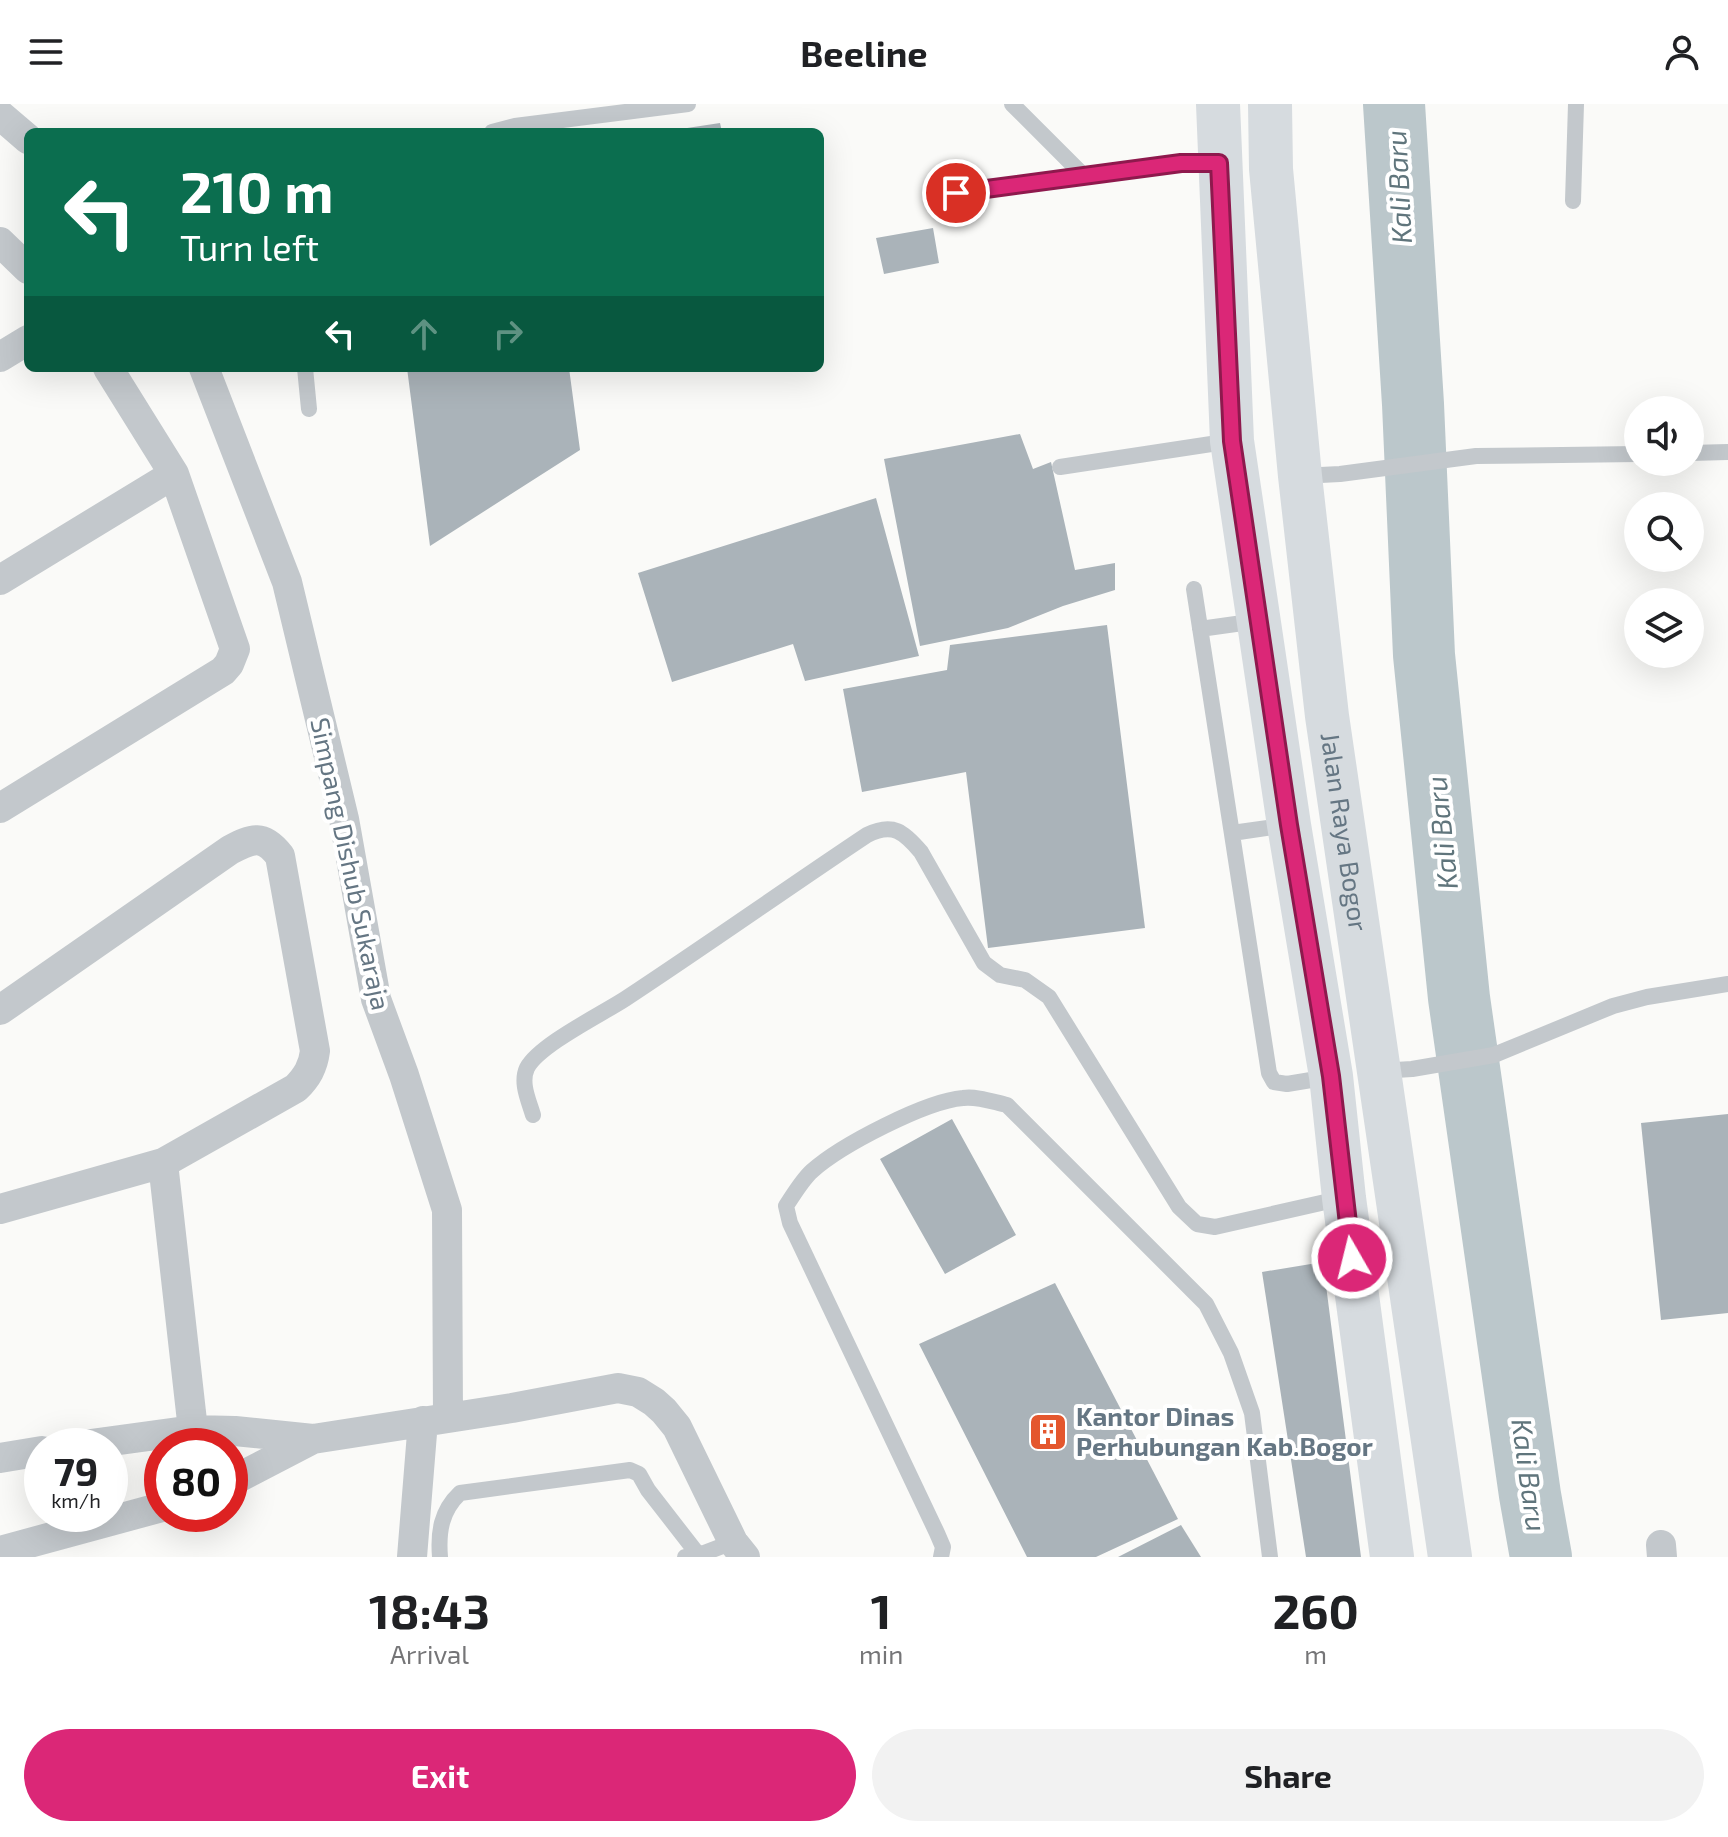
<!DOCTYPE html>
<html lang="en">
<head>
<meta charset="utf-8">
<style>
  :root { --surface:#fff; --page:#f2f2f2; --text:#202124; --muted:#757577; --accent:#db2777 }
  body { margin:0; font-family:"Exo 2",sans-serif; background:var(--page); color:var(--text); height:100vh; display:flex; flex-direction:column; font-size:30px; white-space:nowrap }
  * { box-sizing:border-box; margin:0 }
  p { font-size:26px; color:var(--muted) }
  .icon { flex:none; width:44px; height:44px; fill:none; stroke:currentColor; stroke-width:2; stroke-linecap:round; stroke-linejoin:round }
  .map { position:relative; height:1453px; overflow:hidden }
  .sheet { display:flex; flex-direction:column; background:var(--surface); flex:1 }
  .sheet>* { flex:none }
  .banner { position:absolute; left:24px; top:24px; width:800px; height:244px; border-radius:12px; box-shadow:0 8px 32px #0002; background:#0b6e4f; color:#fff; overflow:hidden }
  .controls { position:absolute; left:1624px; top:292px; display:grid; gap:16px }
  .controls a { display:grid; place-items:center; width:80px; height:80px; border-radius:50%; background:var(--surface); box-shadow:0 8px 32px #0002; font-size:40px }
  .speed { position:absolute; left:24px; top:1324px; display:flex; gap:16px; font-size:40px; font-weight:700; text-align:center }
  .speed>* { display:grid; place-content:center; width:104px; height:104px; border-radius:50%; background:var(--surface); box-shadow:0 8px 32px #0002; line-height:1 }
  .speed small { font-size:20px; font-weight:400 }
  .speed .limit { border:12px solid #d22; background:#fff; color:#111 }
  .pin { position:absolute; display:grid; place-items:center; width:68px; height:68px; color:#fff; margin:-34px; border:4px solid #fff; border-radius:50%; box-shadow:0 2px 8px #0007 }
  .me { position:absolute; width:88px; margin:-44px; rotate:352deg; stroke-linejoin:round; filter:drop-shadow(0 0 6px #0008) }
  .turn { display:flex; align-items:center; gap:28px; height:168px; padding:0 24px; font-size:36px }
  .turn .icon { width:104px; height:104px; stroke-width:2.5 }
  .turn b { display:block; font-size:56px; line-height:68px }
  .lanes { display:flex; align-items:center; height:76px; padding:0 24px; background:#0003; justify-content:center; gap:40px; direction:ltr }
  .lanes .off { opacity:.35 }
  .eta { display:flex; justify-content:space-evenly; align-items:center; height:136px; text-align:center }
  .eta b { font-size:48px; font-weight:700; line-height:56px }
  .button { display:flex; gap:16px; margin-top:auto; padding:16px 24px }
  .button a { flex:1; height:92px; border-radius:48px; background:var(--accent); color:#fff; font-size:32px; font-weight:700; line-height:92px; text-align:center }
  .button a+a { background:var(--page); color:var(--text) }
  header { display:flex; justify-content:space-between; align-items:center; height:104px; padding:0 24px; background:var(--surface); font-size:36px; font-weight:700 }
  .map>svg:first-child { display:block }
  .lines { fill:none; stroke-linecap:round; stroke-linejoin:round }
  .river { stroke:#bbc7cb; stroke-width:62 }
  .building { fill:#aab3b9 }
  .lane { stroke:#c3c8cc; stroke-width:16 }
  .street { stroke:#c3c8cc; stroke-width:30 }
  .highway { stroke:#d6dbdf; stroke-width:44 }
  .route-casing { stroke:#8e194d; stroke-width:20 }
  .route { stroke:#db2777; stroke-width:14 }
  .labels { text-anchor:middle; stroke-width:8; stroke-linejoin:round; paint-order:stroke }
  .street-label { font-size:26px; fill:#657683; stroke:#fff }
  .poi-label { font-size:26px; font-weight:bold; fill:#657683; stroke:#fff; text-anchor:start }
  .water-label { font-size:28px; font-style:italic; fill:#60757c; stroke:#fff }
</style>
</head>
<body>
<header><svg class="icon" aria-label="menu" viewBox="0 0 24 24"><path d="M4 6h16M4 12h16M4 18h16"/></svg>Beeline<svg class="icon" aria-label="person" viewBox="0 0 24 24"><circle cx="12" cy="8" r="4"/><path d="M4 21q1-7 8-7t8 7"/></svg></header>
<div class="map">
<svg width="1728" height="1453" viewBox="0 0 1728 1453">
  <rect width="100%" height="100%" fill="#fafaf8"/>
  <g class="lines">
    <path class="river" d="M1394,0L1413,300L1424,551L1459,894L1530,1391L1541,1453"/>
  </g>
  <path class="building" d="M720,19L722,28H674V26Z
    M933,124L939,159L884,170L876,134Z
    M407,264H569L580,346L430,442Z
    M1020,330L1033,365L1051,358L1075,466L1115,459V486L1063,502L1008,524L920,542L884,355Z
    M876,394L919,552L805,577L793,540L672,578L638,469Z
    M1107,521L1145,824L988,844L966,668L862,688L843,585L947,566L950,541Z
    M1728,1010V1209L1661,1216L1641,1019Z
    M952,1015L1016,1131L945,1170L880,1055Z
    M1323,1158L1361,1453H1306L1262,1168Z
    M1055,1179L1178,1415L1096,1453H1027L919,1240Z
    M1181,1421L1201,1453H1118Z"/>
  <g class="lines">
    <path class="lane" d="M1012,0L1083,71
      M492,28L515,22L688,0
      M956,89L1181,59H1219
      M1573,97L1576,0
      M305,264L309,305
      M1690,349L1728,348
      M1060,363L1231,337
      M1301,372L1340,370L1476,352L1638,350
      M1194,485L1269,969L1274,978L1287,980L1329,973
      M1200,525L1257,517
      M1232,729L1288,721
      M1379,967L1412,965L1494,951L1613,902L1647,893L1728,880
      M533,1011C529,997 520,979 527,964C539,941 602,910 625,895C707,841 786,785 867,731C893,718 904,728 921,748L984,859L1000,871L1025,876L1049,893L1179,1103L1197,1120L1215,1123L1343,1094
      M440,1453C438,1428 441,1407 460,1389L630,1366L639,1370L648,1386L700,1453
      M685,1453L699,1451L733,1438
      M941,1453L943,1443L937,1429L790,1119L786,1102C794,1090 802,1076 812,1067C841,1041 926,997 963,994C977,992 993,998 1007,1001L1206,1200L1231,1249L1252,1309L1270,1453"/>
    <path class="street" d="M0,11L28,35
      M0,138L28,165
      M0,253L28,236
      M204,264L287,478L344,715L376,895L404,971L447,1106L448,1313
      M0,476L174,370
      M0,704L223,567L229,560L235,545L174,370L108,264
      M0,906L230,746C253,734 263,730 280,752L315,947C313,963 307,973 296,984L163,1059L193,1326L189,1342
      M0,1105L163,1059
      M76,1342L193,1326L235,1327L313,1335L512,1304L618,1284L638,1288L654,1298L664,1307L677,1323L733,1438L745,1453
      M0,1354L42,1347
      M230,1378L313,1335
      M1661,1441L1662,1453
      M0,1447L162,1403
      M412,1453L423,1317"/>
    <g class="highway">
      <path d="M1218,0L1232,337L1289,721L1331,972L1344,1094L1392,1453"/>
      <path id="s1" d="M1270,0L1271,65L1300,372L1327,612L1450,1453"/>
    </g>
  </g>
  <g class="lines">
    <defs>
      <path id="route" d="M956,89L1181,59H1219L1232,337L1289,721L1331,972L1352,1154"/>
    </defs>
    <use href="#route" class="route-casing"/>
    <use href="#route" class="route"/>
  </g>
  <defs>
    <symbol id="building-square" viewBox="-11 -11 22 22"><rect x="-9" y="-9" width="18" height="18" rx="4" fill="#e4572e" stroke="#fff"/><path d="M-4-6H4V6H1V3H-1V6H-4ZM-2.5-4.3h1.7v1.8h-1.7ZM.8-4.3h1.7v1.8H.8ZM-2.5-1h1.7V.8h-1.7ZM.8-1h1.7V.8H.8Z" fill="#fff"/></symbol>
  </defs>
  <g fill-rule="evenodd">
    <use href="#building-square" x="1026" y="1306" width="44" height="44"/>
  </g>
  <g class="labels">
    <g class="street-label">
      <text dy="9" stroke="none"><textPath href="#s1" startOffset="732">Jalan Raya Bogor</textPath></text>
      <text transform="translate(350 760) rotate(78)" y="9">Simpang Dishub Sukaraja</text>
    </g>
    <g class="poi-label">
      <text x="1076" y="1322">Kantor Dinas<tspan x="1076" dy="30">Perhubungan Kab.Bogor</tspan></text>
    </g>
    <g class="water-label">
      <text transform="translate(1399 83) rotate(-93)" y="10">Kali Baru</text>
      <text transform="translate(1442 729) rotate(-96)" y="10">Kali Baru</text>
      <text transform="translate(1529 1371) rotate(82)" y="10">Kali Baru</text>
    </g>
  </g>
</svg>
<div class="controls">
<a><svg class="icon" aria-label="sound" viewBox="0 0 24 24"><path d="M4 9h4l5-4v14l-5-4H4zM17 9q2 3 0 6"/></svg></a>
<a><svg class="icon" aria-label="search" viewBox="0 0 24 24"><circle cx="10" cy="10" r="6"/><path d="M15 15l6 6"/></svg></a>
<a><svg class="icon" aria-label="layers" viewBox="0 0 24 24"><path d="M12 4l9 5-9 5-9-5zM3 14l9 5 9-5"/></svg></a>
</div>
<div class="speed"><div>79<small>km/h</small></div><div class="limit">80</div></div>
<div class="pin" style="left:956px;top:89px;background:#d93025"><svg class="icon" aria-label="arrive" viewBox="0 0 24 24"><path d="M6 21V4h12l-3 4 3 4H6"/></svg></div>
<svg class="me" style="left:1352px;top:1154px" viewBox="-20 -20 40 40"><circle r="17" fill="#db2777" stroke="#fff" stroke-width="3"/><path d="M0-11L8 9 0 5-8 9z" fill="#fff"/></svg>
<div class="banner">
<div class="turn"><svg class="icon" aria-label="left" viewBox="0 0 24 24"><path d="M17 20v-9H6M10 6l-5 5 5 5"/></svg><div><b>210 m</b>Turn left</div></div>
<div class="lanes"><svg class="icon" aria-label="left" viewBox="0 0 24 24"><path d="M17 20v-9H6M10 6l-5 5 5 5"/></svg><svg class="icon off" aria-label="ahead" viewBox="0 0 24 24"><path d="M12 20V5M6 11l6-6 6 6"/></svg><svg class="icon off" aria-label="right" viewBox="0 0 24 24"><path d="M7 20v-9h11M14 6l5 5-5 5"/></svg></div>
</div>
</div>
<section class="sheet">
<div class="eta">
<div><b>18:43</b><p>Arrival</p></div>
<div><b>1</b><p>min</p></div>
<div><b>260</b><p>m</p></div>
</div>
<div class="button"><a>Exit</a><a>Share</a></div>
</section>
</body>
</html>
